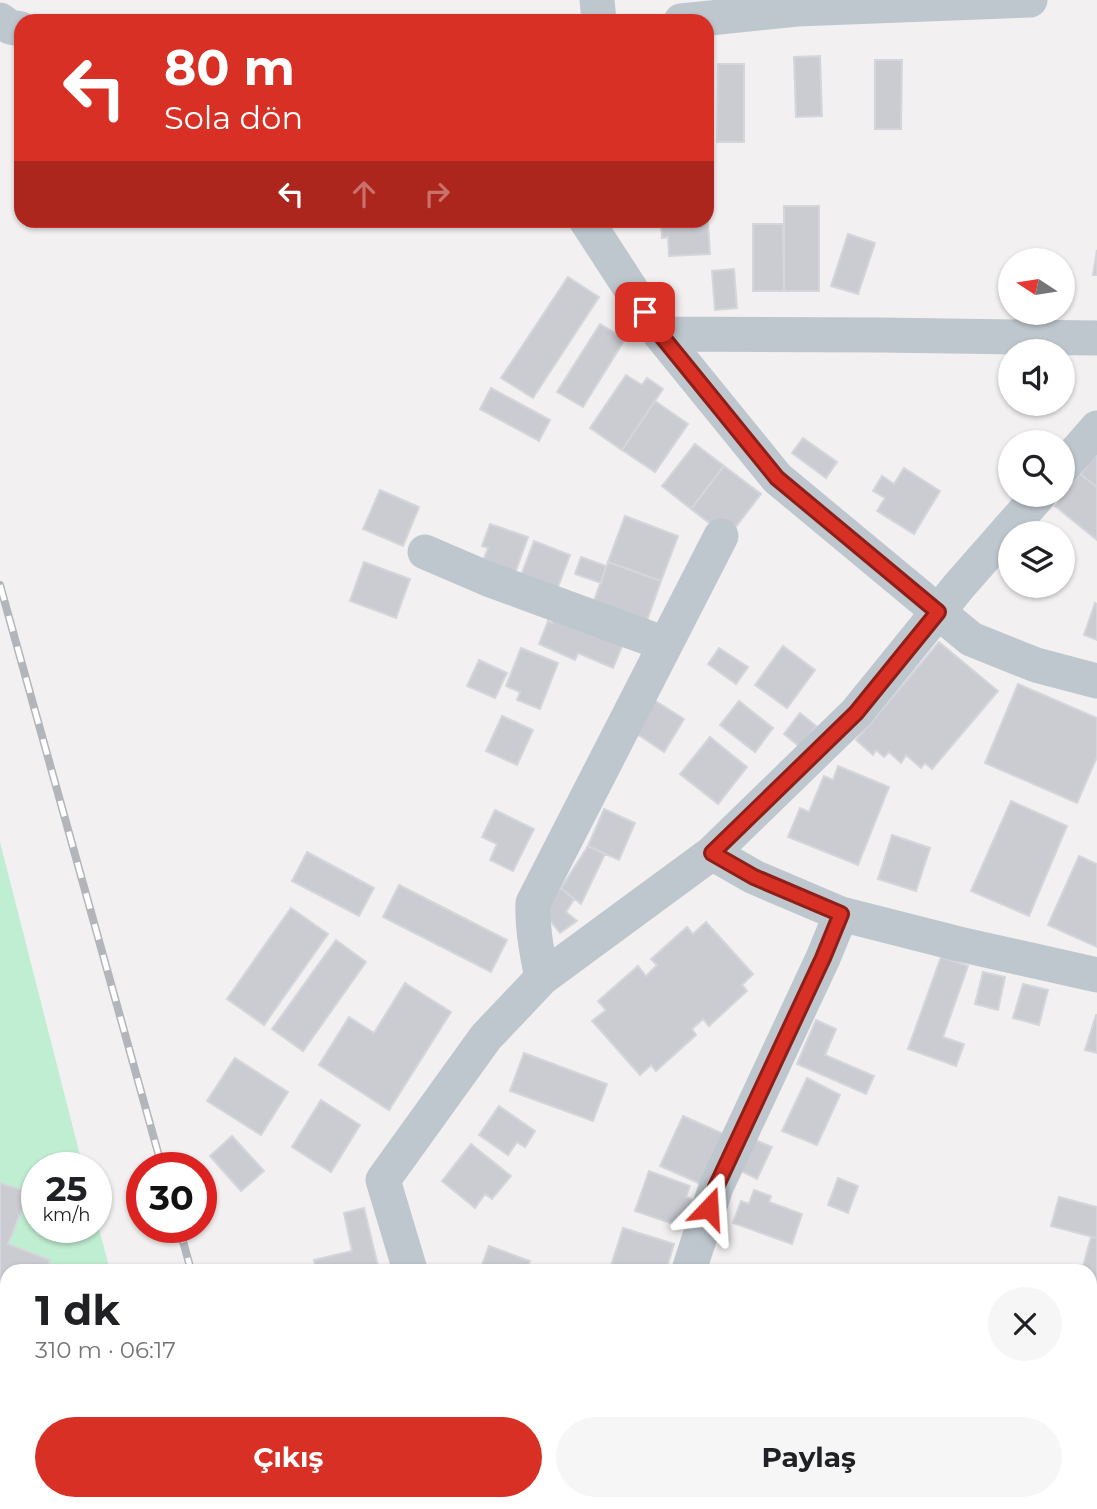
<!DOCTYPE html>
<html lang="tr">
<head>
<meta charset="utf-8">
<style>
  :root { --surface:#fff; --page:#f6f6f6; --text:#202124; --muted:#757577; --accent:#d93025 }
  body { margin:0; font-family:Montserrat,sans-serif; background:var(--page); color:var(--text); height:100vh; display:flex; flex-direction:column; font-size:26px; white-space:nowrap }
  * { box-sizing:border-box; margin:0 }
  p { font-size:23px; color:var(--muted) }
  .icon { flex:none; width:38px; height:38px; fill:none; stroke:currentColor; stroke-width:2; stroke-linecap:round; stroke-linejoin:round }
  .map { position:relative; flex:1; overflow:hidden }
  .panel { position:absolute; left:0px; top:1264px; width:1097px; height:247px; display:flex; flex-direction:column; background:var(--surface); border-radius:21px 21px 0 0; box-shadow:0 2px 5px #0004 }
  .panel>* { flex:none }
  .hud { position:absolute; left:14px; top:14px; width:700px; height:214px; border-radius:21px; box-shadow:0 2px 5px #0004; background:#d93025; color:#fff; overflow:hidden }
  .needle { width:46px; rotate:282deg }
  .fabs { position:absolute; left:998px; top:248px; display:grid; gap:14px }
  .fabs a { display:grid; place-items:center; width:77px; height:77px; border-radius:50%; background:var(--surface); box-shadow:0 2px 5px #0004; font-size:35px }
  .speed { position:absolute; left:21px; top:1152px; display:flex; gap:14px; font-size:35px; font-weight:700; text-align:center }
  .speed>* { display:grid; place-content:center; width:91px; height:91px; border-radius:50%; background:var(--surface); box-shadow:0 2px 5px #0004; line-height:1 }
  .speed small { font-size:18px; font-weight:400 }
  .speed .limit { border:10px solid #d22; background:#fff; color:#111 }
  .pin { position:absolute; display:grid; place-items:center; width:60px; height:60px; color:#fff; margin:-30px; border-radius:14px; box-shadow:0 4px 10px #0006 }
  .me { position:absolute; width:77px; margin:-38px; rotate:20deg; stroke-linejoin:round; filter:drop-shadow(0 0 5px #0008) }
  .turn { display:flex; align-items:center; gap:24px; height:147px; padding:0 35px; font-size:32px }
  .turn .icon { width:91px; height:91px; stroke-width:2.5 }
  .turn b { display:block; font-size:49px; line-height:60px }
  .lanes { display:flex; align-items:center; height:66px; padding:0 35px; background:#0003; justify-content:center; gap:35px; direction:ltr }
  .lanes .off { opacity:.35 }
  .round { display:grid; place-items:center; flex:none; width:74px; height:74px; border-radius:37px; background:var(--page) }
  .overview { display:flex; align-items:center; justify-content:space-between; height:119px; padding:0 35px }
  h1 { font-size:42px; font-weight:700; line-height:52px }
  .cta { display:flex; gap:14px; margin-top:auto; padding:14px 35px }
  .cta a { flex:1; height:80px; border-radius:42px; background:var(--accent); color:#fff; font-size:28px; font-weight:700; line-height:80px; text-align:center }
  .cta a+a { background:var(--page); color:var(--text) }
  .map>svg:first-child { display:block }
  .green { fill:#c0eed2 }
  .building { fill:#caccd2; stroke:#d4d6db; stroke-width:2 }
  .lines { fill:none; stroke-linecap:round; stroke-linejoin:round }
  .minor { stroke:#bec7ce; stroke-width:35 }
  .rail-casing { stroke:#b2b5ba; stroke-width:8 }
  .rail { stroke:#fff; stroke-width:5; stroke-dasharray:16; stroke-linecap:butt }
  .route-casing { stroke:#8d1f18; stroke-width:18 }
  .route { stroke:#d93025; stroke-width:12 }
</style>
</head>
<body>
<div class="map">
<svg width="1097" height="1509" viewBox="0 0 1097 1509">
  <rect width="100%" height="100%" fill="#f2f0f0"/>
  <path class="green" d="M0,842L83,1167H37V1227H96V1218L110,1270H7V1406L0,1410Z"/>
  <path class="building" d="M820,56L822,116L796,117L794,57Z
    M875,60H902L901,129H875Z
    M718,64H744V142H717Z
    M784,206H819V291H784Z
    M707,209L710,254L669,256L668,237L662,238L661,220H707Z
    M753,224H783L784,291H753Z
    M848,234L875,243L858,294L831,286Z
    M1097,250V275H1093Z
    M734,269L737,308L715,310L712,271Z
    M568,277L599,297L533,398L501,378Z
    M600,324L625,339L583,407L557,392Z
    M626,375L642,385L647,378L663,389L622,450L590,428Z
    M491,388L550,420L539,441L480,409Z
    M655,401L688,424L655,472L622,450Z
    M803,438L837,462L826,478L792,453Z
    M695,444L724,466L691,509L662,486Z
    M1097,453V487L1080,474Z
    M724,466L761,494L728,537L691,509Z
    M904,468L940,491L914,534L877,511L885,498L873,491L882,476L894,484Z
    M1080,474L1097,487V540L1055,506Z
    M380,490L419,507L403,546L363,529Z
    M625,516L678,536L661,581L608,562Z
    M490,524L528,537L514,576L482,564L488,548L482,546Z
    M534,541L570,555L555,595L519,581Z
    M581,557L606,566L601,583L575,574Z
    M364,562L410,579L396,618L350,601Z
    M608,562L661,581L644,629L591,609Z
    M1095,603L1097,604V640L1084,635Z
    M560,607L626,637L613,668L578,653L575,660L539,644L548,621L552,623Z
    M939,642L998,691L932,769L925,763L921,768L906,755L901,763L889,752L884,757L876,750L873,755L856,740Z
    M783,646L815,670L787,708L755,685Z
    M521,648L558,663L540,709L517,700L520,692L506,686Z
    M719,648L748,667L736,684L708,664Z
    M479,660L507,673L495,698L467,686Z
    M1018,684L1097,718V757L1077,803L985,763Z
    M654,700L684,719L664,752L634,732Z
    M739,701L773,728L755,752L720,725Z
    M800,713L816,726L800,747L784,734Z
    M502,716L533,730L517,765L486,751Z
    M710,737L747,767L718,804L680,774Z
    M838,766L889,787L858,865L788,837L800,808L809,812L824,776L833,780Z
    M1011,801L1067,826L1029,916L971,891Z
    M604,809L635,823L619,860L588,846Z
    M495,810L534,829L513,871L490,860L497,844L482,837Z
    M892,835L930,848L916,891L878,879Z
    M588,846L605,854L581,904L561,888Z
    M307,852L374,888L359,916L292,881Z
    M1079,856L1097,864V947L1048,925Z
    M399,885L507,940L491,972L383,917Z
    M561,888L574,899L566,912L577,921L560,933L541,909Z
    M291,908L328,934L264,1025L227,999Z
    M706,922L753,974L742,985L747,991L709,1026L703,1019L692,1029L696,1035L656,1071L651,1065L640,1075L592,1021L606,1010L598,1001L638,966L646,976L657,965L651,959L687,927L693,934Z
    M336,940L366,962L303,1051L272,1029Z
    M941,957L968,966L943,1037L964,1044L956,1066L908,1049Z
    M983,972L1005,977L998,1010L975,1004Z
    M405,983L451,1012L389,1110L319,1065L349,1017L374,1033Z
    M1023,984L1048,990L1039,1025L1013,1018Z
    M1096,1015H1097V1053L1085,1050Z
    M816,1020L836,1029L825,1055L874,1076L866,1094L797,1064Z
    M524,1053L607,1084L593,1121L510,1091Z
    M235,1058L288,1092L261,1135L207,1101Z
    M807,1078L840,1095L817,1145L782,1131Z
    M321,1100L360,1125L331,1172L292,1147Z
    M499,1106L535,1131L525,1147L517,1142L508,1155L479,1135Z
    M683,1116L726,1135L703,1185L660,1166Z
    M232,1136L264,1171L241,1191L210,1156Z
    M755,1140L772,1147L757,1179L741,1171Z
    M471,1144L511,1176L492,1199L485,1194L475,1208L442,1181Z
    M649,1171L690,1186L686,1197L693,1200L686,1217L680,1215L676,1225L635,1211Z
    M838,1178L858,1186L848,1213L828,1205Z
    M0,1183L29,1192L8,1244L50,1260L46,1270H7V1302L0,1299Z
    M754,1190L771,1196L769,1202L802,1214L792,1244L733,1223L741,1201L749,1204Z
    M1059,1197L1097,1207V1238L1051,1226Z
    M364,1208L379,1270H316L314,1260L352,1251L344,1213Z
    M623,1228L674,1244L666,1270H616L610,1269Z
    M1091,1237L1097,1238V1290L1090,1288V1270H1082Z
    M489,1246L530,1261L526,1270H480Z
    M1090,1317L1097,1319V1347L1095,1351L1090,1350Z
    M1090,1350L1097,1351V1385L1090,1383Z
    M1090,1423L1097,1424V1446H1090Z
    M547,1503H605L604,1509H548L549,1504Z
    M678,1503H724L723,1509H677Z
    M1044,1503H1070V1509H1044Z"/>
  <g class="lines">
    <path class="minor" d="M597,0L599,21
      M0,20L10,27L21,29
      M681,21L797,9L1030,0
      M586,220L660,334L777,478L971,639L1036,665L1097,681
      M660,334L880,335L1097,338
      M1062,468L1097,428
      M425,552L488,579L665,644
      M712,853L754,877L841,914L959,944L1097,975
      M542,978C537,953 532,928 533,903L721,536
      M410,1270L383,1180L486,1037L542,978L712,853L856,713L959,586L1039,495
      M689,1270L716,1187L823,958L841,914
      M479,1503L480,1509
      M376,1509L386,1503
      M647,1509L648,1503"/>
    <defs>
      <path id="rail" d="M0,585L162,1167
        M179,1227L191,1270
        M255,1503L257,1509"/>
    </defs>
    <use href="#rail" class="rail-casing"/>
    <use href="#rail" class="rail"/>
  </g>
  <g class="lines">
    <defs>
      <path id="route" d="M645,312L660,334L777,478L938,612L856,713L712,853L754,877L841,914L823,958L716,1187L709,1208"/>
    </defs>
    <use href="#route" class="route-casing"/>
    <use href="#route" class="route"/>
  </g>
</svg>
<div class="fabs">
<a><svg class="needle" viewBox="-14 -14 28 28"><path d="M0-13l5 13h-10z" fill="#e53935"/><path d="M0 13l5-13h-10z" fill="#757577"/></svg></a>
<a><svg class="icon" aria-label="sound" viewBox="0 0 24 24"><path d="M4 9h4l5-4v14l-5-4H4zM17 9q2 3 0 6"/></svg></a>
<a><svg class="icon" aria-label="search" viewBox="0 0 24 24"><circle cx="10" cy="10" r="6"/><path d="M15 15l6 6"/></svg></a>
<a><svg class="icon" aria-label="layers" viewBox="0 0 24 24"><path d="M12 4l9 5-9 5-9-5zM3 14l9 5 9-5"/></svg></a>
</div>
<div class="speed"><div>25<small>km/h</small></div><div class="limit">30</div></div>
<div class="pin" style="left:645px;top:312px;background:#d93025"><svg class="icon" aria-label="arrive" viewBox="0 0 24 24"><path d="M6 21V4h12l-3 4 3 4H6"/></svg></div>
<svg class="me" style="left:709px;top:1208px" viewBox="-20 -20 40 40"><path d="M0-17L14 15 0 8-14 15z" fill="#d93025" stroke="#fff" stroke-width="4"/></svg>
<div class="hud">
<div class="turn"><svg class="icon" aria-label="left" viewBox="0 0 24 24"><path d="M17 20v-9H6M10 6l-5 5 5 5"/></svg><div><b>80 m</b>Sola dön</div></div>
<div class="lanes"><svg class="icon" aria-label="left" viewBox="0 0 24 24"><path d="M17 20v-9H6M10 6l-5 5 5 5"/></svg><svg class="icon off" aria-label="ahead" viewBox="0 0 24 24"><path d="M12 20V5M6 11l6-6 6 6"/></svg><svg class="icon off" aria-label="right" viewBox="0 0 24 24"><path d="M7 20v-9h11M14 6l5 5-5 5"/></svg></div>
</div>
<section class="panel">
<div class="overview"><div><h1>1 dk</h1><p>310 m · 06:17</p></div><a class="round"><svg class="icon" aria-label="close" viewBox="0 0 24 24"><path d="M6 6l12 12M18 6L6 18"/></svg></a></div>
<div class="cta"><a>Çıkış</a><a>Paylaş</a></div>
</section>
</div>
</body>
</html>
